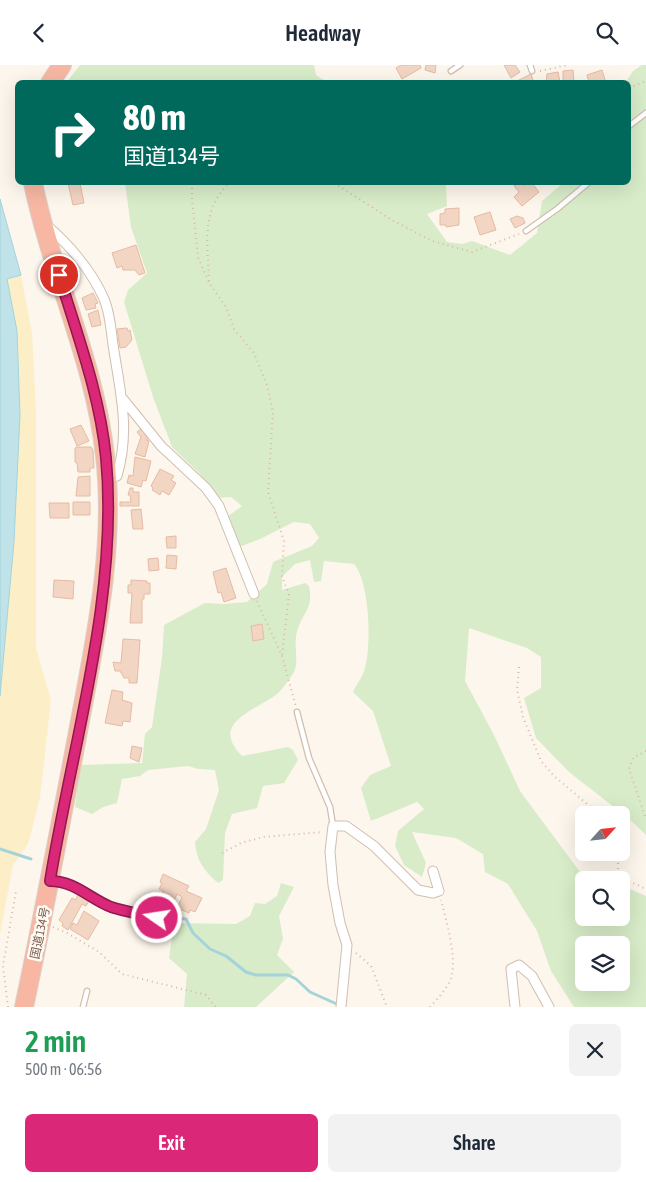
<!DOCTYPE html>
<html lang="en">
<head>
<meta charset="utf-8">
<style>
  :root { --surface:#fff; --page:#f2f2f3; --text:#1f2937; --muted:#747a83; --accent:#db2777 }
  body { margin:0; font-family:"Asap Condensed","Noto Sans JP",sans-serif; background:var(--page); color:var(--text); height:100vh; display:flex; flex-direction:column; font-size:19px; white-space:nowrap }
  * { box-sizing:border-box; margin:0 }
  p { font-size:16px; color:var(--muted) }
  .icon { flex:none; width:28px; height:28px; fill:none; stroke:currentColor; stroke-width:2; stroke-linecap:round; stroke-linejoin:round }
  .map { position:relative; height:942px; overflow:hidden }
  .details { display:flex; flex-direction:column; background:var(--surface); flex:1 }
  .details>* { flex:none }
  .banner { position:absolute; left:15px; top:15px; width:616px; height:105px; border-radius:8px; box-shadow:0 5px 20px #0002; background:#00695c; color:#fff; overflow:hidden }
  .needle { width:32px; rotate:63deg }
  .buttons { position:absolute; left:575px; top:741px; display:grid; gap:10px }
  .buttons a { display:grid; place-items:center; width:55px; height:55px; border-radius:8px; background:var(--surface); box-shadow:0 5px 20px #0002; font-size:25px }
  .pin { position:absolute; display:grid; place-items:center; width:42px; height:42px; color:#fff; margin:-21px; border:2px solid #fff; border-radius:50%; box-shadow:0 1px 5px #0007 }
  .me { position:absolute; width:55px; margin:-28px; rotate:283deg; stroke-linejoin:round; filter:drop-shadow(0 0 4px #0008) }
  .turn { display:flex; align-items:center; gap:18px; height:105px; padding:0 25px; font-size:22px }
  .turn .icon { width:65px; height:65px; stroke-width:2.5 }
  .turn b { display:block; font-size:35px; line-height:42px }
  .round { display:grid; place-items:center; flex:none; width:52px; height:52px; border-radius:8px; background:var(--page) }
  .headline { display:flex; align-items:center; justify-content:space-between; height:85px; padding:0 25px }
  h1 { font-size:30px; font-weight:600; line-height:38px; color:#1e9e55 }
  .cta { display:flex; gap:10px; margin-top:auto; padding:10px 25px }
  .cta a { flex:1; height:58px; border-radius:8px; background:var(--accent); color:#fff; font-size:20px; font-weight:600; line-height:58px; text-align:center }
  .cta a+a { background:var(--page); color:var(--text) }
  header { display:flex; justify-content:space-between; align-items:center; height:65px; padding:0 25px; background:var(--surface); font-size:22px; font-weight:600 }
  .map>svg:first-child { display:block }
  .green { fill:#d8ecc9; fill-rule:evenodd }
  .sand { fill:#fcefc7 }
  .water { fill:#bfe3e8; stroke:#a5d3da }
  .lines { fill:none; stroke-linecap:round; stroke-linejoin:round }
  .stream { stroke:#a5d3da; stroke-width:3 }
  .building { fill:#f3d5c3; stroke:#e6bba3 }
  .lane-casing { stroke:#d1beb0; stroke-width:7 }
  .street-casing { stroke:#d1beb0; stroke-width:11 }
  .highway-casing { stroke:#dad1cd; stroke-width:20 }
  .path { stroke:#d9b8a5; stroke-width:2; stroke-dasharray:1 4; stroke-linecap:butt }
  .lane { stroke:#fff; stroke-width:4.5 }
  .street { stroke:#fff; stroke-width:9 }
  .highway { stroke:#f7b7a3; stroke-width:18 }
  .route-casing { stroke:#8e194d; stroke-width:12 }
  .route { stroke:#db2777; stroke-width:9 }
  .labels { text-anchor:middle; stroke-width:5; stroke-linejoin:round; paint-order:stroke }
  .street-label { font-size:12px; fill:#7a5c4d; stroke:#fffaf3 }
</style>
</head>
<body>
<header><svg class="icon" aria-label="back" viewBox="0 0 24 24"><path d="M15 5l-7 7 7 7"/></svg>Headway<svg class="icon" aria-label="search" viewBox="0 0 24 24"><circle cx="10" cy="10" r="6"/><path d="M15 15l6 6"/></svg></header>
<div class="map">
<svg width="646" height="942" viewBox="0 0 646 942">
  <rect width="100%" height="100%" fill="#fdf6ec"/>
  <path class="green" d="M80,0H314L316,10L327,17H67Z
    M642,0H646V770L628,753L569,707L536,673L524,633L541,623V592L527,583L469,563L465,616L494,670L520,726L586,815H584V852H621V820L646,831V942H574L551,906L537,866L508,819L485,807L483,789L456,773L412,767L426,798L422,812L404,800L395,781L398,766L424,744L417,737L371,756L361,723L370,710L391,701L373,646L353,627C356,620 362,613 364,606C372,583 370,517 354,499L324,496L321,516L314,517L310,495L295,499L282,512V525L305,518L309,521C314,545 302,547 297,567C293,579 300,598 293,609C287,617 281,627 273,632C250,647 211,660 242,691L288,682L293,685L298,695L284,718L263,721L257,743L232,749L225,768L223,815L218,818C204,806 196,795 195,777L206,764L219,725L215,705L198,704L188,701L148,705L140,711L122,714L117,738L103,742L92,749L75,742L80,700L142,698L145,669L152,662L162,593L164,560L205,538L223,539L247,537L267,519L273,497L312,481L319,473L310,459L294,457L260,474L239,482L227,452L242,441L231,432L218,433L199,408L172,382L153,332L124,237L128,225L147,208L131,162L125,118H446L447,141L427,149L447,177L462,179L472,176L510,190L537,168L542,136L563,118H629V18L626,17L633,6ZM584,880H621V918H584Z
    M281,818L294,822L279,851L283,874L277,890L294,907L256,942H184L187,909L169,893L174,858L236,859L250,851L255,838L265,839L277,831Z"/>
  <path class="sand" d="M21,210L32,268L36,346V583L51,635L40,733L28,779L13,800L0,869V631L20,350L17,270L7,213Z"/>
  <path class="water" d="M0,134L21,210L7,214L17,266L20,350L14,477L0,631Z"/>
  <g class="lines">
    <path class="stream" d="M0,784L31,794
      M57,812L78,820
      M87,824L116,841
      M132,844L165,852L186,854L193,868L210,884L226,891L246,907L256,910H288L296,914L310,927L339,940"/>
  </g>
  <path class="building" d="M401,0H420L421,3L402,14L396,3Z
    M426,0H436L435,8L425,5Z
    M504,0H515L520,7L511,13Z
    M573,5L574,18H563V6Z
    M602,5L606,18H589L587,10Z
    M558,7L560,17L546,18L547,9Z
    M531,9L534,18H515V17Z
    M68,118H80L84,138L73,140Z
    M519,118L523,120L532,118L539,127L522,141L514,132L519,127L514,121Z
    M459,143V160L446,162V160H440V149L445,148V144Z
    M490,147L496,165L480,170L474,152Z
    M517,151L523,153L525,158L515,163L510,154Z
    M136,180L145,208L139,210L135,205H123L122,201L117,203L112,188Z
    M93,228L98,238L95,239L96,243L86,245L82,233Z
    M98,245L101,260L92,262L88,249Z
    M127,263L128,266L130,265L132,275L126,282L120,283L117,264Z
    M81,360L89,376L77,381L70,364Z
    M141,364L149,373L146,375L149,376L145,392L135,389L141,372L137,367Z
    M77,382H91L93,385L94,403H90V407H78L77,398L75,397V383Z
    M135,392L151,396L146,416L143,415L141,422L127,418L129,410L133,411Z
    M160,404L174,411L171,415L176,418L169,430L162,426L160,430L152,425L153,423L151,421Z
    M90,411V431H76L78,412Z
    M130,423H133V427H139V441H120V437H131L130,430H128Z
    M73,437H90V450H73Z
    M49,438H69V453H50Z
    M141,444L143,464H133L131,445Z
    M176,471V483H167L166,472Z
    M167,490L177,491L176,504L166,503Z
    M158,493L159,505L149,506L148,494Z
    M226,503L236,533L224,537L221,527L218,528L213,507Z
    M54,515L74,516L73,534L53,532Z
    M131,515L147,516V518H150V529H144V534H142V558H130L132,528H128V520H131Z
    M262,559L264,574L253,576L251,561Z
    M123,574L140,575L137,618H129V613H124L120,606H115L113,597L121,598Z
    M112,625L123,627L122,635L132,638L130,657L123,656L122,661L105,658Z
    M132,681L142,683L139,697L130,693Z
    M163,809L189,821L186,826L202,833L195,847L190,845L189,848L177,843L182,832L177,829L173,838L161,832L163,826L159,824L162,818L160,817Z
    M80,827L90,834L86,841L82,839L68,865L62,861L63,858L59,855L72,833L75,835Z
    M84,846L99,856L88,875L70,864L73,858L77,860Z"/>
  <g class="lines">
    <defs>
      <path id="lane" d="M530,0L532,6
        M451,6L460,0
        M629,61L646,48
        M526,166L557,144L588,118
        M297,647L309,693L330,742L333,761
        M54,816L82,825L110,841L157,853
        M83,942L87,926"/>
      <path id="street" d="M45,159C68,178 92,206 104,234C111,250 111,269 114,286C121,331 130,366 117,411L107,413
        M123,334L161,381L206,423L219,441L254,529
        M341,942L347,880L340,858L333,820L330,787L333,761H346L374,781L418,825L433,828L439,826L433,806
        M515,942L511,904L519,900L532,911L549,942"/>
      <path id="highway" d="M50,18L62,0
        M24,942C43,852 60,762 77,672C94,580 116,485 105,391C95,297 52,210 33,118"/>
    </defs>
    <use href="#lane" class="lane-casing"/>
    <use href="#street" class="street-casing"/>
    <use href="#highway" class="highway-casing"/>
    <path class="path" d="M540,6L568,0
      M629,23L646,16
      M192,118V135L198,192L209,218L226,242L234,264L254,288L267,320L273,347L268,427L284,476L282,512L289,529L282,591
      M334,118L392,155L432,176L472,187L519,169
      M209,216C208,178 200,147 229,118
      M257,536L282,591L296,642
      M519,602L517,625L523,652L541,696L554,711L600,750
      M646,686L633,693L629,704L646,754
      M222,788L241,778L263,772L323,767
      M618,788V811L646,824
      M53,862L67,868L99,887L122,909L206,930L216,942
      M356,888L371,901L387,942
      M8,942L3,901L16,826
      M430,942C438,933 450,921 452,909C456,890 446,854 441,835"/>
    <use href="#lane" class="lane"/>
    <use href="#street" class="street"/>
    <use href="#highway" class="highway"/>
  </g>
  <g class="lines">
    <defs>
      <path id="route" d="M59,210C77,269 100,330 106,393C119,531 72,680 50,816C75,816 90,834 111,842C126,847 142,849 157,853"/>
    </defs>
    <use href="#route" class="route-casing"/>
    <use href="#route" class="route"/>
  </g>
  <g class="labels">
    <g class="street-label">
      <text transform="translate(40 868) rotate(-78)" y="4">国道134号</text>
    </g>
  </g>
</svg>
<div class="buttons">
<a><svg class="needle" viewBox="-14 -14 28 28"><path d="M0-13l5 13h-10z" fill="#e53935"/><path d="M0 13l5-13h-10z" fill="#747a83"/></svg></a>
<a><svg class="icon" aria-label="search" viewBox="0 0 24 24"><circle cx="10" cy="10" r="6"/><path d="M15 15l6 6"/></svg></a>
<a><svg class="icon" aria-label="layers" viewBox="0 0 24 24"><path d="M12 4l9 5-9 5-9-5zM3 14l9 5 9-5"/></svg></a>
</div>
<div class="pin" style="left:59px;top:210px;background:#d93025"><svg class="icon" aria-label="arrive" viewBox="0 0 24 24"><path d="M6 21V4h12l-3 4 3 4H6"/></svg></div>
<svg class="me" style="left:157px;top:853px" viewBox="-20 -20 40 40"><circle r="17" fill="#db2777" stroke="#fff" stroke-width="3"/><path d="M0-11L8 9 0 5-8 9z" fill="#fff"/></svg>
<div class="banner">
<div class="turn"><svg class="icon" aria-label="right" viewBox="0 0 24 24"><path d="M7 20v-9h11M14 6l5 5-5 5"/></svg><div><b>80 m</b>国道134号</div></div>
</div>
</div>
<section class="details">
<div class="headline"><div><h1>2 min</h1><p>500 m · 06:56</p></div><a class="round"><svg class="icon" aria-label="close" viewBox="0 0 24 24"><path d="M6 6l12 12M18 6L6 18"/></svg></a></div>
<div class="cta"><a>Exit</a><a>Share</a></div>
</section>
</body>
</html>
